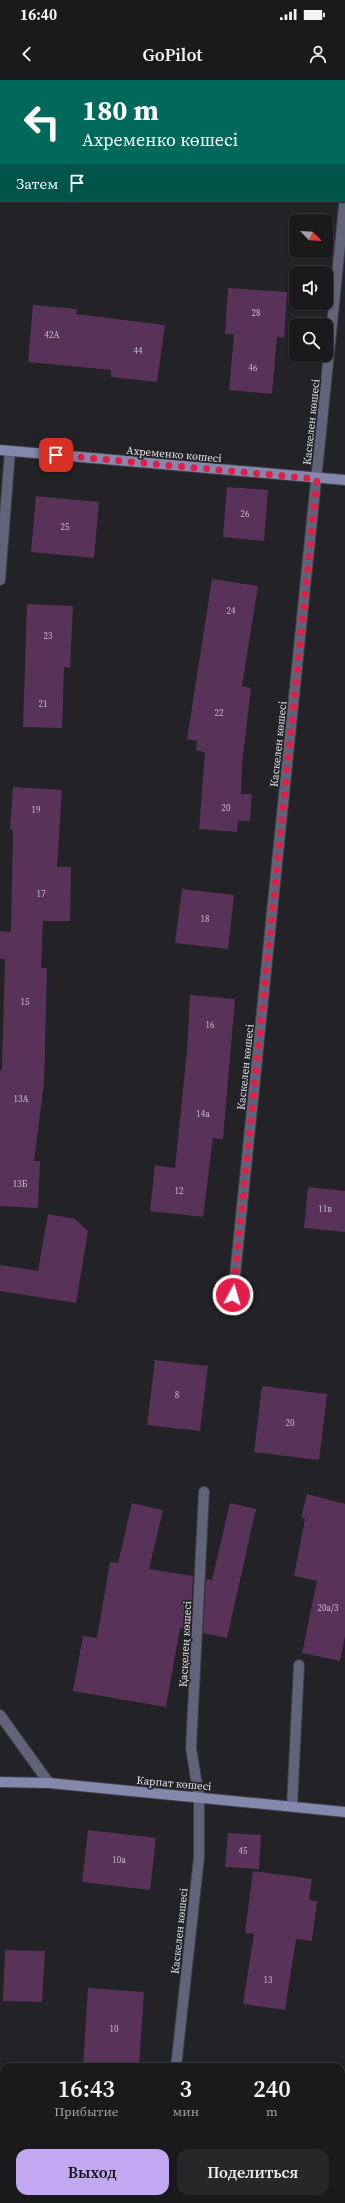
<!DOCTYPE html>
<html lang="ru">
<head>
<meta charset="utf-8">
<style>
  :root { --surface:#1a1a1d; --page:#27272a; --text:#f1f3f6; --muted:#9fa1a4; --line:#38383b; --accent:#c4a7f1 }
  body { margin:0; font-family:"Source Serif 4",serif; background:var(--page); color:var(--text); height:100vh; display:flex; flex-direction:column; font-size:15px; white-space:nowrap }
  * { box-sizing:border-box; margin:0 }
  p { font-size:13px; color:var(--muted) }
  .icon { flex:none; width:22px; height:22px; fill:none; stroke:currentColor; stroke-width:2; stroke-linecap:round; stroke-linejoin:round }
  .map { position:relative; flex:1; overflow:hidden }
  .drawer { position:absolute; left:0px; top:1983px; width:345px; height:140px; display:flex; flex-direction:column; background:var(--surface); border-radius:12px 12px 0 0; box-shadow:0 1px 3px #0004,0 0 0 1px var(--line) }
  .drawer>* { flex:none }
  .hud { position:absolute; left:0px; top:0px; width:345px; height:122px; box-shadow:0 1px 3px #0004,0 0 0 1px var(--line); background:#00695c; color:#fff; overflow:hidden }
  .needle { width:26px; rotate:115deg }
  .tools { position:absolute; left:289px; top:134px; display:grid; gap:8px }
  .tools a { display:grid; place-items:center; width:44px; height:44px; border-radius:8px; background:var(--surface); box-shadow:0 1px 3px #0004,0 0 0 1px var(--line); font-size:20px }
  .pin { position:absolute; display:grid; place-items:center; width:34px; height:34px; color:#fff; margin:-17px; border-radius:8px; box-shadow:0 2px 6px #0006 }
  .me { position:absolute; width:44px; margin:-22px; rotate:6deg; stroke-linejoin:round; filter:drop-shadow(0 0 3px #0008) }
  .turn { display:flex; align-items:center; gap:14px; height:84px; padding:0 16px; font-size:18px }
  .turn .icon { width:52px; height:52px; stroke-width:2.5 }
  .turn b { display:block; font-size:28px; line-height:34px }
  .then { display:flex; align-items:center; height:38px; padding:0 16px; background:#0003; gap:8px; font-size:15px }
  .eta { display:flex; justify-content:space-evenly; align-items:center; height:68px; text-align:center }
  .eta b { font-size:24px; font-weight:600; line-height:28px }
  .action { display:flex; gap:8px; margin-top:auto; padding:8px 16px }
  .action a { flex:1; height:46px; border-radius:12px; background:var(--accent); color:#111; font-size:16px; font-weight:600; line-height:46px; text-align:center }
  .action a+a { background:var(--page); color:var(--text) }
  .status { display:flex; justify-content:space-between; align-items:center; height:28px; padding:0 20px; background:var(--surface); direction:ltr }
  .status svg { height:11px; fill:currentColor }
  header { display:flex; justify-content:space-between; align-items:center; height:52px; padding:0 16px; background:var(--surface); font-size:18px; font-weight:600 }
  .map>svg:first-child { display:block }
  .building { fill:#593259 }
  .lines { fill:none; stroke-linecap:round; stroke-linejoin:round }
  .lane-casing { stroke:#3e3e43; stroke-width:12 }
  .street-casing { stroke:#3e3e43; stroke-width:12 }
  .secondary-casing { stroke:#3e3e43; stroke-width:12 }
  .lane { stroke:#60637a; stroke-width:10 }
  .street { stroke:#60637a; stroke-width:10 }
  .secondary { stroke:#8388ac; stroke-width:10 }
  .route { stroke:#e11d48; stroke-width:7; stroke-dasharray:0 12.6 }
  .labels { text-anchor:middle; stroke-width:3.5; stroke-linejoin:round; paint-order:stroke }
  .number-label { font-size:9px; fill:#c4bbc7 }
  .street-label { font-size:11px; fill:#e8e9ec; stroke:#222227 }
</style>
</head>
<body>
<div class="status"><b>16:40</b><svg viewBox="0 0 49 12"><path d="M0 12V9h3v3zM5 12V6h3v6zM10 12V3h3v9zM15 12V0h3v12zM26 1h20v11H26zM47 4h2v5h-2z"/></svg></div>
<header><svg class="icon" aria-label="back" viewBox="0 0 24 24"><path d="M15 5l-7 7 7 7"/></svg>GoPilot<svg class="icon" aria-label="person" viewBox="0 0 24 24"><circle cx="12" cy="8" r="4"/><path d="M4 21q1-7 8-7t8 7"/></svg></header>
<div class="map">
<svg width="345" height="2123" viewBox="0 0 345 2123">
  <rect width="100%" height="100%" fill="#222227"/>
  <path class="building" d="M228,208L287,212L284,258L277,257L272,314L229,310L234,254H225Z
    M33,225L77,229L76,234L165,245L157,302L111,297V290L28,282Z
    M227,407L268,410L264,461L223,457Z
    M36,416L99,422L94,478L31,472Z
    M212,499L258,506L242,606L251,608L242,683L241,714H252L250,741H238L237,752L199,749L205,672L196,670L197,661L187,659Z
    M27,524L73,526L70,588L64,587L62,648L23,647Z
    M13,707L62,710L57,787H71L70,841H43L41,888H47L44,1003L34,1081H40L38,1128L0,1126V990H2L5,879H0V851L11,852L13,750H10Z
    M182,809L234,815L228,869L175,863Z
    M190,915L235,919L223,1059L213,1058L203,1137L150,1131L155,1085L175,1088L187,971Z
    M308,1107L345,1111V1152L304,1148Z
    M48,1134L75,1139L88,1151L76,1223L0,1211V1185L38,1191Z
    M155,1280L208,1286L200,1351L147,1345Z
    M262,1306L327,1314L319,1380L254,1372Z
    M307,1414L345,1424V1556L340,1581L302,1573L317,1501L294,1496L305,1439L301,1437Z
    M132,1423L163,1430L149,1489L193,1496L190,1550L180,1548L166,1627L73,1611L83,1556L97,1558L110,1482L118,1483Z
    M230,1423L256,1429L227,1558L203,1553L206,1499L212,1500Z
    M88,1750L156,1758L150,1810L82,1802Z
    M228,1753L261,1755L259,1789L225,1787Z
    M253,1791L312,1799L309,1820L317,1821L312,1861L296,1859L285,1930L243,1924L254,1854L245,1853Z
    M5,1870L45,1871L42,1922L3,1921Z
    M88,1908L144,1912L139,1987H83Z"/>
  <g class="lines">
    <defs>
      <path id="lane" d="M199,1717L191,1668L204,1412
        M292,1726L299,1585"/>
      <path id="street" d="M7,1V0
        M0,24H1
        M344,50H345
        M0,500L10,371
        M233,1215L345,116
        M0,1635L49,1703
        M176,1987L199,1777V1717
        M162,2123V2119"/>
      <path id="secondary" d="M0,370L345,400
        M0,1702L49,1703L345,1732"/>
    </defs>
    <use href="#lane" class="lane-casing"/>
    <use href="#street" class="street-casing"/>
    <use href="#secondary" class="secondary-casing"/>
    <use href="#lane" class="lane"/>
    <use href="#street" class="street"/>
    <use href="#secondary" class="secondary"/>
  </g>
  <g class="lines">
    <path class="route" d="M56,375L317,399L233,1215"/>
  </g>
  <g class="labels">
    <g class="number-label">
      <text x="256" y="236">28</text>
      <text x="52" y="258">42А</text>
      <text x="138" y="274">44</text>
      <text x="253" y="291">46</text>
      <text x="245" y="437">26</text>
      <text x="65" y="450">25</text>
      <text x="231" y="534">24</text>
      <text x="48" y="559">23</text>
      <text x="43" y="627">21</text>
      <text x="219" y="636">22</text>
      <text x="226" y="731">20</text>
      <text x="36" y="733">19</text>
      <text x="41" y="817">17</text>
      <text x="205" y="842">18</text>
      <text x="25" y="925">15</text>
      <text x="210" y="948">16</text>
      <text x="21" y="1022">13А</text>
      <text x="203" y="1037">14а</text>
      <text x="20" y="1107">13Б</text>
      <text x="179" y="1114">12</text>
      <text x="325" y="1132">11в</text>
      <text x="177" y="1318">8</text>
      <text x="290" y="1346">20</text>
      <text x="328" y="1531">20а/3</text>
      <text x="243" y="1774">45</text>
      <text x="119" y="1783">10а</text>
      <text x="268" y="1903">13</text>
      <text x="114" y="1952">10</text>
    </g>
    <g class="street-label">
      <text transform="translate(311 342) rotate(-84)" y="4">Каскелен көшесі</text>
      <text transform="translate(174 374) rotate(5)" y="4">Ахременко көшесі</text>
      <text transform="translate(278 664) rotate(-84)" y="4">Каскелен көшесі</text>
      <text transform="translate(245 987) rotate(-84)" y="4">Каскелен көшесі</text>
      <text transform="translate(185 1564) rotate(-87)" y="4">Қасқелең көшесі</text>
      <text transform="translate(174 1703) rotate(5)" y="4">Карпат көшесі</text>
      <text transform="translate(179 1851) rotate(-84)" y="4">Каскелен көшесі</text>
    </g>
  </g>
</svg>
<div class="tools">
<a><svg class="needle" viewBox="-14 -14 28 28"><path d="M0-13l5 13h-10z" fill="#e53935"/><path d="M0 13l5-13h-10z" fill="#9fa1a4"/></svg></a>
<a><svg class="icon" aria-label="sound" viewBox="0 0 24 24"><path d="M4 9h4l5-4v14l-5-4H4zM17 9q2 3 0 6"/></svg></a>
<a><svg class="icon" aria-label="search" viewBox="0 0 24 24"><circle cx="10" cy="10" r="6"/><path d="M15 15l6 6"/></svg></a>
</div>
<div class="pin" style="left:56px;top:375px;background:#d93025"><svg class="icon" aria-label="arrive" viewBox="0 0 24 24"><path d="M6 21V4h12l-3 4 3 4H6"/></svg></div>
<svg class="me" style="left:233px;top:1215px" viewBox="-20 -20 40 40"><circle r="17" fill="#e11d48" stroke="#fff" stroke-width="3"/><path d="M0-11L8 9 0 5-8 9z" fill="#fff"/></svg>
<div class="hud">
<div class="turn"><svg class="icon" aria-label="left" viewBox="0 0 24 24"><path d="M17 20v-9H6M10 6l-5 5 5 5"/></svg><div><b>180 m</b>Ахременко көшесі</div></div>
<div class="then">Затем<svg class="icon" aria-label="arrive" viewBox="0 0 24 24"><path d="M6 21V4h12l-3 4 3 4H6"/></svg></div>
</div>
<section class="drawer">
<div class="eta">
<div><b>16:43</b><p>Прибытие</p></div>
<div><b>3</b><p>мин</p></div>
<div><b>240</b><p>m</p></div>
</div>
<div class="action"><a>Выход</a><a>Поделиться</a></div>
</section>
</div>
</body>
</html>
